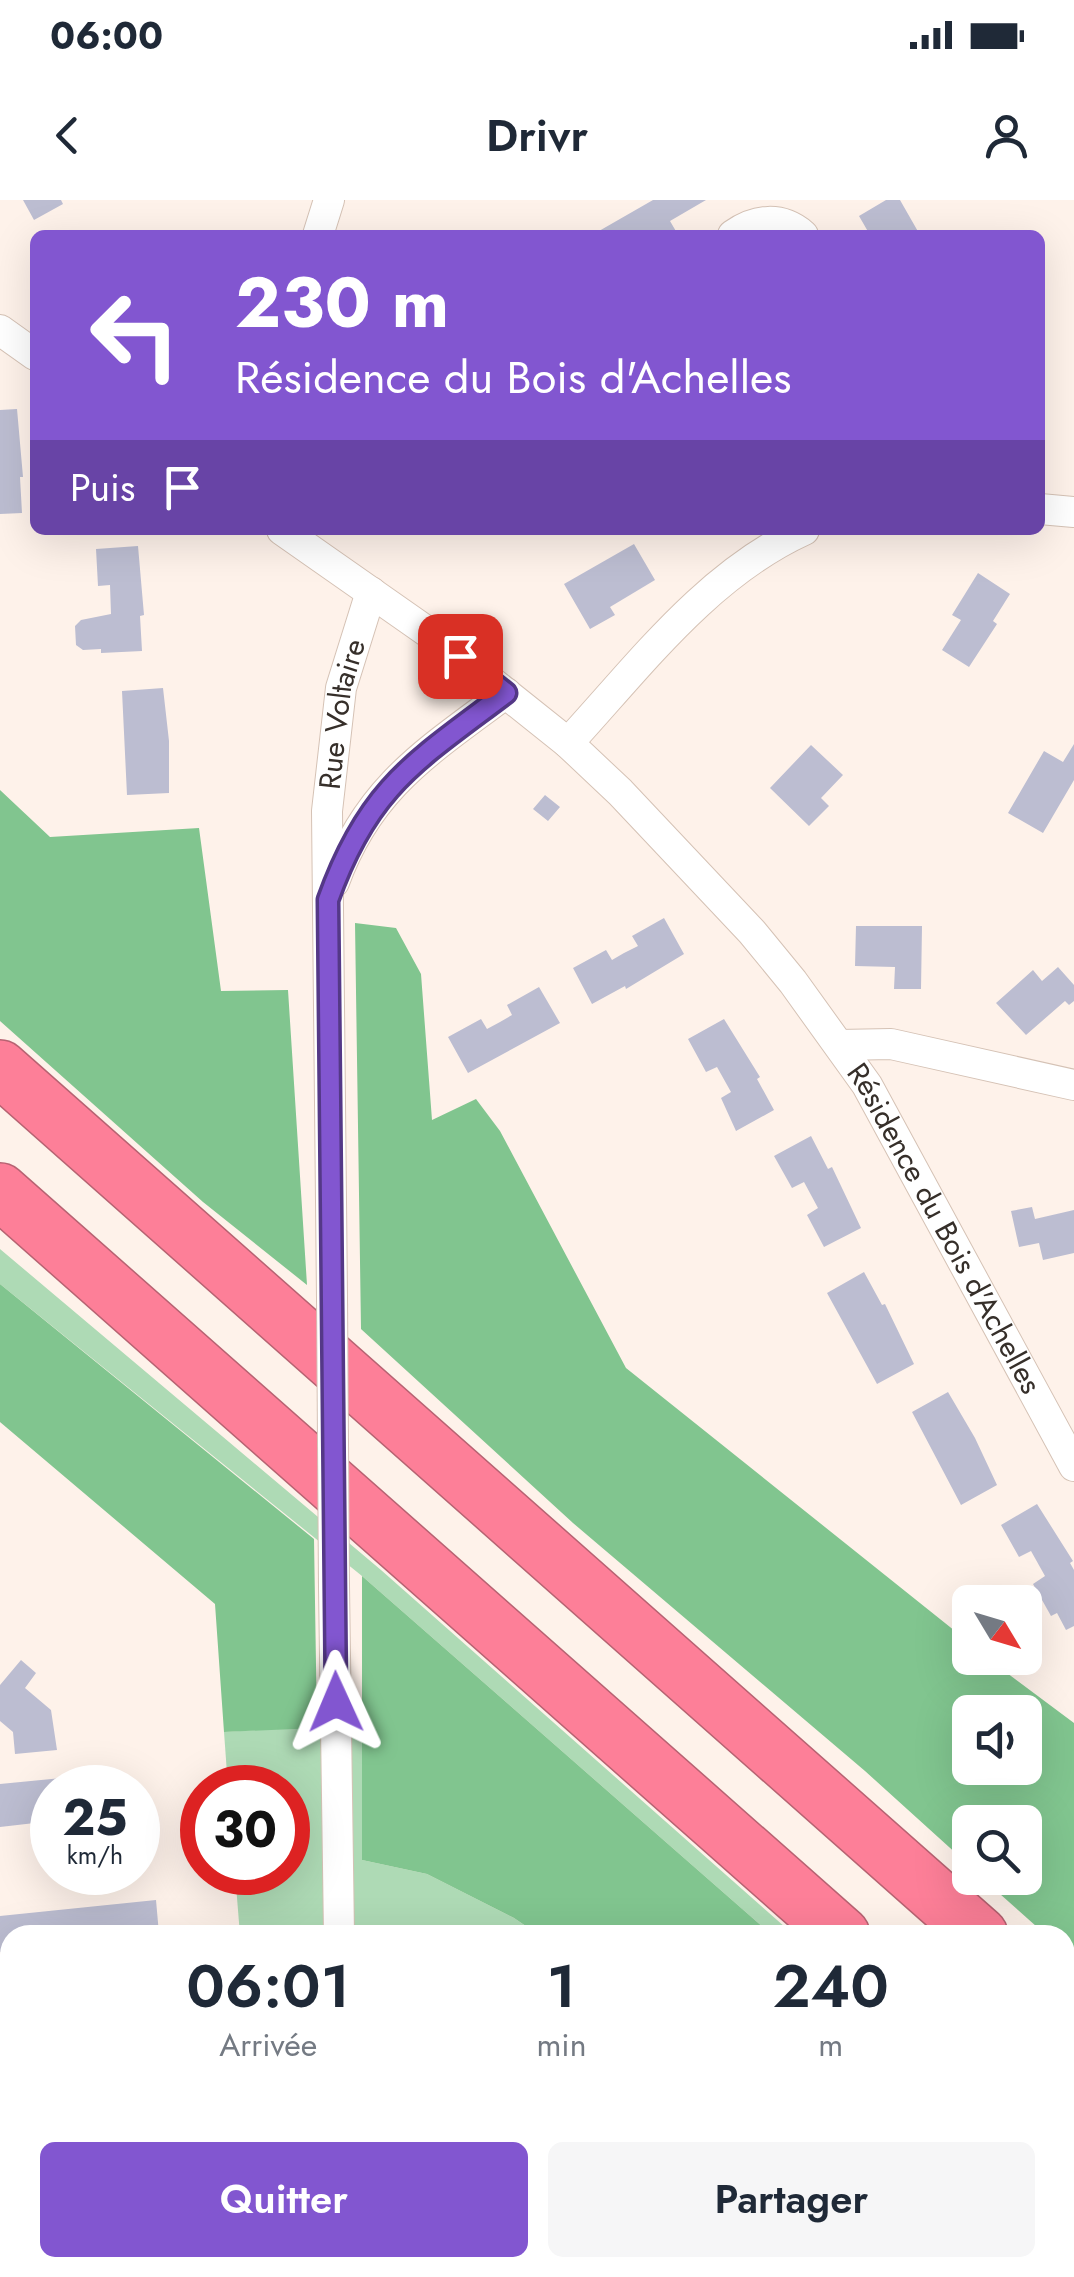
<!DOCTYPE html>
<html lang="fr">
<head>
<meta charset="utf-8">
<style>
  :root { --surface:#fff; --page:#f6f6f7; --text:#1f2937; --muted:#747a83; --accent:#8256d0 }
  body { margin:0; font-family:Jost,sans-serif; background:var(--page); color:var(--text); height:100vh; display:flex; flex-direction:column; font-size:38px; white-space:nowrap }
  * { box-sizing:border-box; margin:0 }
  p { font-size:32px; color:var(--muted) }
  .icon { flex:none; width:55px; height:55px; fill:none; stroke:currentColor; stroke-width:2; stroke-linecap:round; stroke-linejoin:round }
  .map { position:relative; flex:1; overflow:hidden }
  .panel { position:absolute; left:0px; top:1725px; width:1075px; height:352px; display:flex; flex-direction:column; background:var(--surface); border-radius:30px 30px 0 0; box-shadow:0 10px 40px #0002 }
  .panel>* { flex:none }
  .top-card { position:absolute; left:30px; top:30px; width:1015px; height:305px; border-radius:15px; box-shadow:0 10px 40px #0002; background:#8256d0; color:#fff; overflow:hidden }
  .needle { width:65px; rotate:128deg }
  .fabs { position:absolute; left:952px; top:1385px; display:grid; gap:20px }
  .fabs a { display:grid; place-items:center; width:90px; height:90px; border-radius:15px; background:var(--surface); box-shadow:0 10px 40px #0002; font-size:50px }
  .speed { position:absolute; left:30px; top:1565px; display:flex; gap:20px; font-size:50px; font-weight:700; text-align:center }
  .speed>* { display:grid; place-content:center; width:130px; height:130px; border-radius:50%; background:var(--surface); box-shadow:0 10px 40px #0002; line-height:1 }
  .speed small { font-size:25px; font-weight:400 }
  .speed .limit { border:15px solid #d22; background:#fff; color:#111 }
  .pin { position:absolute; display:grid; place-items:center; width:85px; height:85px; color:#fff; margin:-42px; border-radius:20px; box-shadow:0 5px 15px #0006 }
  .me { position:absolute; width:110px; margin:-55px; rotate:359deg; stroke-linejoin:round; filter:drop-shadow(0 0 8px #0008) }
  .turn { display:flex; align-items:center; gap:35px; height:210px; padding:0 40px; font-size:45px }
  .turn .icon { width:130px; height:130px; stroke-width:2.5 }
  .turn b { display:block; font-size:70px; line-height:85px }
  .then { display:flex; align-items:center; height:95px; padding:0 40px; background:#0003; gap:20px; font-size:38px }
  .eta { display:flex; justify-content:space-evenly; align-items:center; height:170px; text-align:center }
  .eta b { font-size:60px; font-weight:600; line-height:70px }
  .cta { display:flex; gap:20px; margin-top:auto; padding:20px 40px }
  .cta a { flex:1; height:115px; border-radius:15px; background:var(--accent); color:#fff; font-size:40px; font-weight:600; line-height:115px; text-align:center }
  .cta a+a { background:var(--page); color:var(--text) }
  .status { display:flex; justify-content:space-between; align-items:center; height:70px; padding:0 50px; background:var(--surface); direction:ltr }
  .status svg { height:28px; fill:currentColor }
  header { display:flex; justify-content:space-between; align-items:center; height:130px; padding:0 40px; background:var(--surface); font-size:45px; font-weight:600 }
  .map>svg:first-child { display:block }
  .green { fill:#aedab5 }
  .forest { fill:#81c58f; fill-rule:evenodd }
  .building { fill:#bcbdd1 }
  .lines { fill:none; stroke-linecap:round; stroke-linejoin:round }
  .minor-casing { stroke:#d5c2b5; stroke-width:32 }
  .motorway-casing { stroke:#b76372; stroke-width:58 }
  .path { stroke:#a29892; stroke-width:6; stroke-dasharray:10 5; stroke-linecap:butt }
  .minor { stroke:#fff; stroke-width:30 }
  .motorway { stroke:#fd7f98; stroke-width:55 }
  .minor-bridge-casing { stroke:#d5c2b5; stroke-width:32; stroke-linecap:butt }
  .minor-bridge { stroke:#fff; stroke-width:30 }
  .route-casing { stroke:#543887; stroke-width:25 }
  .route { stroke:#8256d0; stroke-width:18 }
  .labels { text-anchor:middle; stroke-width:10; stroke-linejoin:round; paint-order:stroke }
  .street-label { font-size:30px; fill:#362f2a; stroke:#fff }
</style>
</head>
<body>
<div class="status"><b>06:00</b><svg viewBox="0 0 49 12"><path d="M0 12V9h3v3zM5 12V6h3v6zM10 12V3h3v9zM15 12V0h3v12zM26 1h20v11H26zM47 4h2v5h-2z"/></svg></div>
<header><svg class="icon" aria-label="back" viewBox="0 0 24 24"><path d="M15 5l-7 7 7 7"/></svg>Drivr<svg class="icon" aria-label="person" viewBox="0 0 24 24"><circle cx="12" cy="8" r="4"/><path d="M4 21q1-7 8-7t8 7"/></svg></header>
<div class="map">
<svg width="1074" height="2077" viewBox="0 0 1074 2077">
  <rect width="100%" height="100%" fill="#fef2ea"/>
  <path class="green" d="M0,1049L381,1370L794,1735H772L362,1376L0,1084Z
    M362,1523V1660L427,1674L514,1718L539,1735H240L235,1673L288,1672V1588L228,1587L224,1532Z"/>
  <path class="forest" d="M0,590L50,637L199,628L221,791L288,790L307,1085L203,1002L0,821Z
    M355,723L396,728L421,774L432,920L476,899L500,931L626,1168L970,1443V1458H987L1074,1523V1761L1065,1753V1735H1046L982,1678H1025V1622H970V1666L865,1571L573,1323L361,1129ZM970,1512H1025V1568H970Z
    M0,1084L314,1339L317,1528L224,1532L215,1404L0,1222Z
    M362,1376L772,1735H539L514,1718L427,1674L362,1660Z
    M1065,1999L1074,2008V2077H929L921,2068H1065Z"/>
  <path class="building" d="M23,0H61L63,4L34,20Z
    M653,0H706L670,21L677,33L674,35H602L599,31Z
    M886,0H900L920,35H870L859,16Z
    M17,209L23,277H20L22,313L0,314V210Z
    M634,344L655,380L610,407L615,415L590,429L564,384Z
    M138,346L144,415L140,416L142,451L101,453V449L83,450L76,445L75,426L81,420L111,414L110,385L98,386L96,349Z
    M978,373L1010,394L993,421L997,424L969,467L942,450L961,420L952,415Z
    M163,488L169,541V593L127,595L122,491Z
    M1074,544V580L1043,633L1008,613L1044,551L1063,562Z
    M811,545L843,575L821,598L829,606L809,626L770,588Z
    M545,595L560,607L548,621L533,609Z
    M664,718L684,754L626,789L625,786L592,804L573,768L606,750L612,760L624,753L638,746L632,736Z
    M856,726H922L921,789H894L895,767L855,766Z
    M1058,767L1074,785V801L1069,805L1065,801L1026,835L996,803L1033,770L1042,781Z
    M539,787L560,823L468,873L448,837L481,819L487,829L500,822L512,815L507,805Z
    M724,819L760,877L757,879L774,910L736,931L721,898L731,892L717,867L706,872L688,839Z
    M811,936L828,969L832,967L861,1028L824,1047L807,1015L818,1008L804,982L792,988L774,956Z
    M1032,1007L1035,1019L1074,1010V1053L1043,1060L1039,1043L1019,1047L1011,1011Z
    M864,1072L882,1105L885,1104L914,1164L877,1184L827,1093Z
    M948,1192L975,1238L997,1285L961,1305L912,1212Z
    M1037,1304L1073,1361L1070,1363L1074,1370V1426L1066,1430L1057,1413L1051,1416L1033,1384L1045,1376L1031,1351L1019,1357L1001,1325Z
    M21,1460L36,1473L25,1488L51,1510L57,1550L15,1554L13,1532L0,1521V1485Z
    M72,1577L73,1588H52V1621L0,1627V1584Z
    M156,1700L159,1734L10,1735V1751L0,1752V1716Z
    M10,1803V1842L4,1843L0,1804Z
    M10,1907V1945L0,1946V1908Z
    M10,2051V2068H100L113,2077H0V2052Z
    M715,2068H762L772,2077H706Z"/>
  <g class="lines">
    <defs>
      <g id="minor">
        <path d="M318,35L329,0"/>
        <path d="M733,35C756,19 781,16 803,35"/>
        <path d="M0,130L35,155"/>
        <path d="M1040,309L1074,312"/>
        <path id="s1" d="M282,330L439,440L568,543L620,592L752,732L793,782L867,885L1074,1266"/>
        <path d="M568,543C639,466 707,374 804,330"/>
        <path d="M334,682C369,586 429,551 506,493"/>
        <path d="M839,845L891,844L1074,885"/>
        <path id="s2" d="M332,1098L327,611L341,488L371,392"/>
        <path d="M334,1386L339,1735"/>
        <path d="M343,2068V2077"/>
        <path d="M658,2068L668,2077"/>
        <path d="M580,2077L590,2068"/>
      </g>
      <path id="motorway" d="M0,868L980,1735
        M0,991L842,1735
        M1065,1812L1074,1820
        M1065,1937L1074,1945"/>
    </defs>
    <use href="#minor" class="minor-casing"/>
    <use href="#motorway" class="motorway-casing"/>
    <path class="path" d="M0,1876L10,1875"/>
    <use href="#minor" class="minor"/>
    <use href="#motorway" class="motorway"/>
    <defs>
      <path id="minor-bridge" d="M332,1098L334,1386"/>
    </defs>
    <use href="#minor-bridge" class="minor-bridge-casing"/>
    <use href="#minor-bridge" class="minor-bridge"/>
  </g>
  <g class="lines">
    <defs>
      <path id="route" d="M336,1502L328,700C368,587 416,561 506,493L460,456"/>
    </defs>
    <use href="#route" class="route-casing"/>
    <use href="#route" class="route"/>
  </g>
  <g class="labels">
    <g class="street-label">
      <text dy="10" stroke="none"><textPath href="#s2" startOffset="585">Rue Voltaire</textPath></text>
      <text dy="10" stroke="none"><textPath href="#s1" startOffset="975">Résidence du Bois d'Achelles</textPath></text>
    </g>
  </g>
</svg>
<div class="fabs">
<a><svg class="needle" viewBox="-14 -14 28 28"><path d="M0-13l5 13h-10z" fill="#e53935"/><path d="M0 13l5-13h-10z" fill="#747a83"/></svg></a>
<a><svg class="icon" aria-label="sound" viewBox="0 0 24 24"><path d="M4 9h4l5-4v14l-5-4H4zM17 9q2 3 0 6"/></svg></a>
<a><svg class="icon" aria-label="search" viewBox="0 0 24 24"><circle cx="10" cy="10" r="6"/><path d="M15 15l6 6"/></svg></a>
</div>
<div class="speed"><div>25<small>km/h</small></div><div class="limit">30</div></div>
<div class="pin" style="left:460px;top:456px;background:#d93025"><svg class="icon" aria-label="arrive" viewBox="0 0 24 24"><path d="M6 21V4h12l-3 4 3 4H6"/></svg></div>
<svg class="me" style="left:336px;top:1502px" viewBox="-20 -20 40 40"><path d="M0-17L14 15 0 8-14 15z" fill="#8256d0" stroke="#fff" stroke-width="4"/></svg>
<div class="top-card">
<div class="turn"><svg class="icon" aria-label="left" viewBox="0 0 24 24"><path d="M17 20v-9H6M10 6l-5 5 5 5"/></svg><div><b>230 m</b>Résidence du Bois d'Achelles</div></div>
<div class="then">Puis<svg class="icon" aria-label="arrive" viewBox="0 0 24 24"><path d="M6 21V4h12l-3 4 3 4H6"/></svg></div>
</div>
<section class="panel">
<div class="eta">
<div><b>06:01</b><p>Arrivée</p></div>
<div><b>1</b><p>min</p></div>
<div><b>240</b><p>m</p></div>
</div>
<div class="cta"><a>Quitter</a><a>Partager</a></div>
</section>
</div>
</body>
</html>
